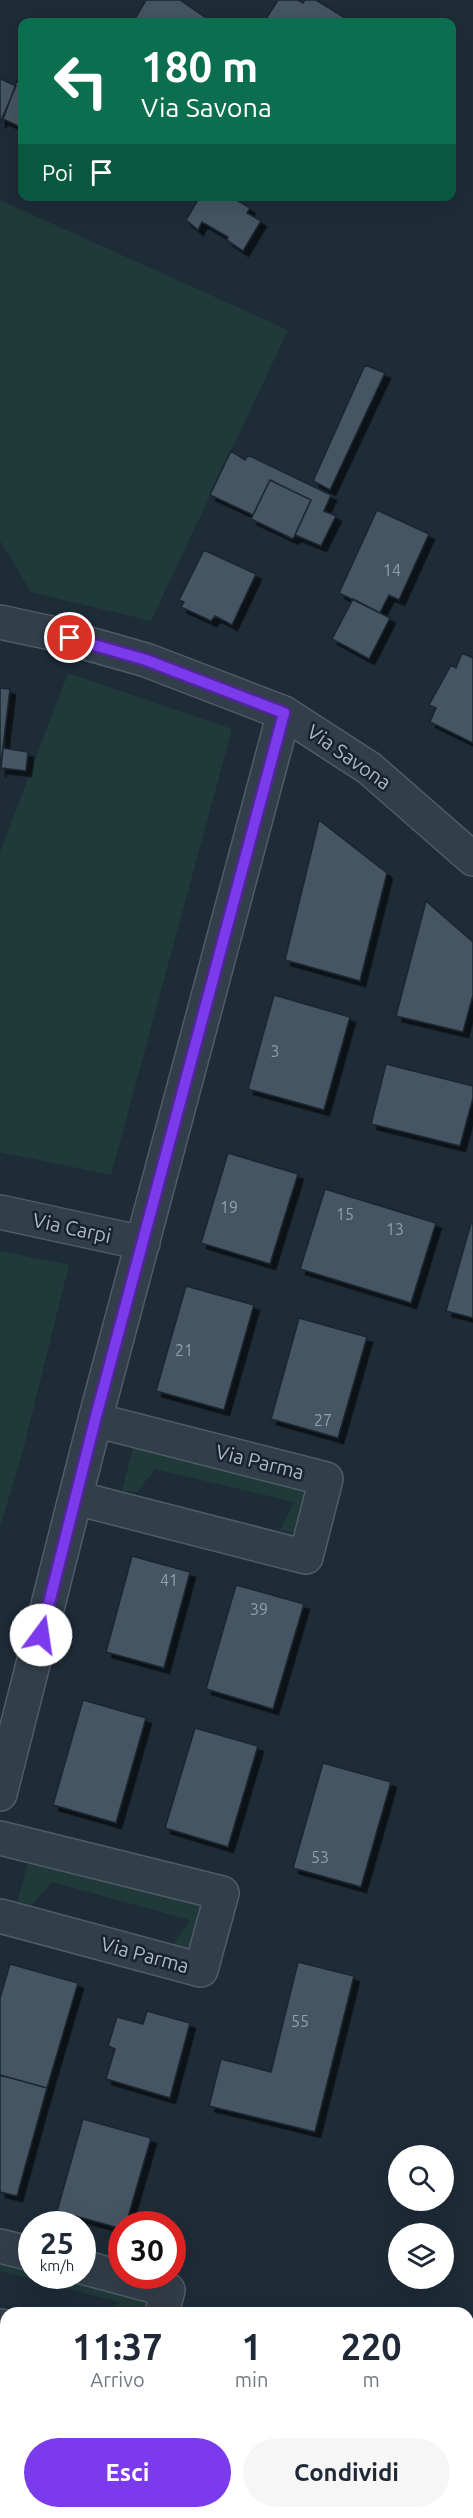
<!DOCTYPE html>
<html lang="it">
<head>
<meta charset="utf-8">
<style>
  :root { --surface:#fff; --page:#f6f6f7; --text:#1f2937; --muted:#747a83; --accent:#7c3aed }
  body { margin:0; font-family:Ubuntu,sans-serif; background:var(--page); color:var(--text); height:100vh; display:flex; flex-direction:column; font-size:22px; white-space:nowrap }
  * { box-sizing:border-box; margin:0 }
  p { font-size:20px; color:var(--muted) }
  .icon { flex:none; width:33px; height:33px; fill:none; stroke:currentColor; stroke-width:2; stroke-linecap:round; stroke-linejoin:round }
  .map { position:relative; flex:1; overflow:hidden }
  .sheet { position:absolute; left:0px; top:2307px; width:474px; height:212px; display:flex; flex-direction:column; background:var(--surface); border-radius:18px 18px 0 0; box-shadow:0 6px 24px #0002 }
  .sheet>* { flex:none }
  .guide { position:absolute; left:18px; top:18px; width:438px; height:183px; border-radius:12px; box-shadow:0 6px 24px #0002; background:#0b6e4f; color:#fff; overflow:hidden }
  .controls { position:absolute; left:388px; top:2145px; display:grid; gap:12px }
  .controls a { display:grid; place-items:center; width:66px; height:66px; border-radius:50%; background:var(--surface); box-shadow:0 6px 24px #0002; font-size:30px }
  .speed { position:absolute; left:18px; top:2211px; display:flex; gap:12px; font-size:30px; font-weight:700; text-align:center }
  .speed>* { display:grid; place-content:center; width:78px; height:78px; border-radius:50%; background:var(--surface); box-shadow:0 6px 24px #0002; line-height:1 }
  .speed small { font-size:15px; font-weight:400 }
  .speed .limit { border:9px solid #d22; background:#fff; color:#111 }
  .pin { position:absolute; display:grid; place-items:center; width:51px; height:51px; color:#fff; margin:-26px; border:3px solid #fff; border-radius:50%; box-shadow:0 2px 6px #0007 }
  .me { position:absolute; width:66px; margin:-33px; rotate:14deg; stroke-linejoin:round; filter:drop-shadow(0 0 4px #0008) }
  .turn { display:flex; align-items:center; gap:21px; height:126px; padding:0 24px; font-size:27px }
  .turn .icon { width:78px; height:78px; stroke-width:2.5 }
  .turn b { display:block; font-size:42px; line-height:51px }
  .then { display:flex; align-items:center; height:57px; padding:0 24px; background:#0003; gap:12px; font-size:22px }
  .eta { display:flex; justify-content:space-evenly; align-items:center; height:102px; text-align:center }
  .eta b { font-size:36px; font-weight:700; line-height:42px }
  .button { display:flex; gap:12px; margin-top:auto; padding:12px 24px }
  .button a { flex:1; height:69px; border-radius:36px; background:var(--accent); color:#fff; font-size:24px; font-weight:700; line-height:69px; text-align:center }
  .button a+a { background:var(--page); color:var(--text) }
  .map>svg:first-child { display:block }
  .green { fill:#203939 }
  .building { fill:#445463; stroke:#1a252f; stroke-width:1.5; filter:url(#shadow) }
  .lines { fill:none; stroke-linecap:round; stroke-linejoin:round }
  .minor-casing { stroke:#505c67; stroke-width:36 }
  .minor { stroke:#323e49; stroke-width:33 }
  .route-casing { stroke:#51269a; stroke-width:15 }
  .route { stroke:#7c3aed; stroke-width:10 }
  .labels { text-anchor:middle; stroke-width:5; stroke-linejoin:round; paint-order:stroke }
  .number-label { font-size:16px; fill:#92a0ad }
  .street-label { font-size:20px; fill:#acb9c6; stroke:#18232d }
</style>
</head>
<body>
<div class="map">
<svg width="473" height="2518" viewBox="0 0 473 2518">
  <defs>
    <filter id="shadow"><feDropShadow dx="5.5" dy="5.5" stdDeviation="0" flood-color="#0009"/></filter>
  </defs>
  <rect width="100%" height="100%" fill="#1e2c38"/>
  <path class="green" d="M0,200L288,330L151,621L31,592L0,541Z
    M68,673L232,729L111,1175L0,1152V852Z
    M0,1251L69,1265L23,1450L0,1528Z
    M134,1444L308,1489L296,1533L280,1530L294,1502L155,1469L137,1492L122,1491Z
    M28,1861L200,1903L189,1948L173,1945L190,1920L52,1882L29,1908L17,1904Z
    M0,2259L31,2268L32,2276H61L148,2298L144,2313H110L119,2302L0,2271Z"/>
  <path class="building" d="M146,0H180L212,22H133Z
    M278,0H298L303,3L305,0H316L352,22H264Z
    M1,79L16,86L0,123V81Z
    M17,81L22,84V128L3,119Z
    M200,196H221L225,200L230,196L250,208L247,213L261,221L243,251L227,240L228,237L202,222L198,230L186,220Z
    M365,365L385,373L330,490L313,481Z
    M231,451L245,460L248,455L331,495L324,511L336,516L321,546L295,535L311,500L270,480L253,515L210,495Z
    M270,480L311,500L293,539L251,519Z
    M377,510L429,534L399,600L389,595L380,613L339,593Z
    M204,550L256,574L232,625L215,616L211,621L181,607L184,602L179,600Z
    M353,599L390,618L369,659L332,639Z
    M462,653L473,658V743L430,722L436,708L429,705L451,665L456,668Z
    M0,688L10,689L0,772Z
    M3,748L28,752L26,771L1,768Z
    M319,820L387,873L360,981L285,960Z
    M426,901L473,942V995L463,1032L396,1016Z
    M274,995L350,1017L324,1110L248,1089Z
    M386,1064L473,1086V1098L460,1146L371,1124Z
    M228,1153L298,1174L270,1264L201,1243Z
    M325,1189L436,1223L411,1303L300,1269Z
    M471,1223L473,1224V1318L446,1311Z
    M186,1286L254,1305L224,1410L156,1391Z
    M299,1318L367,1337L338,1438L271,1419Z
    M132,1556L190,1572L164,1668L106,1652Z
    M236,1585L304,1604L273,1709L206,1689Z
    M83,1700L146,1718L116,1823L53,1805Z
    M195,1728L258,1746L228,1847L165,1828Z
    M323,1763L391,1782L361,1887L293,1868Z
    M298,1962L354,1976L315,2132L209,2106L221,2059L271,2072Z
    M10,1964L78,1983L47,2088L0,2075V1998Z
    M147,2011L190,2023L170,2098L106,2079L115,2049L108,2046L117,2017L143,2024Z
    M0,2075L47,2088L17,2196L0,2192Z
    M83,2119L151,2138L126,2224H122V2229L57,2211Z"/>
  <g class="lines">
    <defs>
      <path id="minor" d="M0,622L51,633L146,660L284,713L369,768L473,859
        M0,1212L143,1243
        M76,1498L306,1557L326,1479L95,1420
        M0,1794L95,1420L284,713
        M0,1838L222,1893L201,1970L0,1916
        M0,2246L32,2254
        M82,2267L168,2290L162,2313
        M0,2326L6,2327
        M116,2518L117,2512"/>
    </defs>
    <use href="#minor" class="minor-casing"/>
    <use href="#minor" class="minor"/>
  </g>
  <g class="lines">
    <defs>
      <path id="route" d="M41,1635L95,1420L284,713L146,660L70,638"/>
    </defs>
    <use href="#route" class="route-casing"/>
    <use href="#route" class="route"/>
  </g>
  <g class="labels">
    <g class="number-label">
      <text x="392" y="576">14</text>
      <text x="275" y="1057">3</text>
      <text x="229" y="1213">19</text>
      <text x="345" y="1220">15</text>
      <text x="395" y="1235">13</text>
      <text x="184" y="1356">21</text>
      <text x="323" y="1426">27</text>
      <text x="169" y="1586">41</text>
      <text x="259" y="1615">39</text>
      <text x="320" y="1863">53</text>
      <text x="300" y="2027">55</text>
    </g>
    <g class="street-label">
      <text transform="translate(349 757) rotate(35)" y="7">Via Savona</text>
      <text transform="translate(72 1228) rotate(12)" y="7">Via Carpi</text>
      <text transform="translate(260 1462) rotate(14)" y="7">Via Parma</text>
      <text transform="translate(145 1955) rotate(15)" y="7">Via Parma</text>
    </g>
  </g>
</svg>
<div class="controls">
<a><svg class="icon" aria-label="search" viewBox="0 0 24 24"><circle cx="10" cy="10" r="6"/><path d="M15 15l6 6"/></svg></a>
<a><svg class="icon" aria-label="layers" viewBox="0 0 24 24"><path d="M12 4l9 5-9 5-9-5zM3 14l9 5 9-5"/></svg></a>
</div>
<div class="speed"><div>25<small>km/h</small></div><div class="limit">30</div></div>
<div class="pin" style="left:70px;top:638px;background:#d93025"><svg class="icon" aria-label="arrive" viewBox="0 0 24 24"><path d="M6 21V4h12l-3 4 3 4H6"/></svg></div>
<svg class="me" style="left:41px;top:1635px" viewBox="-20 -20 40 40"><circle r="19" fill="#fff"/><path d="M0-13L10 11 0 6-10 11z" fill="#7c3aed"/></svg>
<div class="guide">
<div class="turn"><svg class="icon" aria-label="left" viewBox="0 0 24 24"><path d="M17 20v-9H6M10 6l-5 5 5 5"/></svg><div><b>180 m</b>Via Savona</div></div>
<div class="then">Poi<svg class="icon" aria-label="arrive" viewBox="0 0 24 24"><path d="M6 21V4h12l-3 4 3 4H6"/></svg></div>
</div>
<section class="sheet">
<div class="eta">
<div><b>11:37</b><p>Arrivo</p></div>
<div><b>1</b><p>min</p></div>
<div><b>220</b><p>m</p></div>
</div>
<div class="button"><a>Esci</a><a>Condividi</a></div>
</section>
</div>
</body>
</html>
